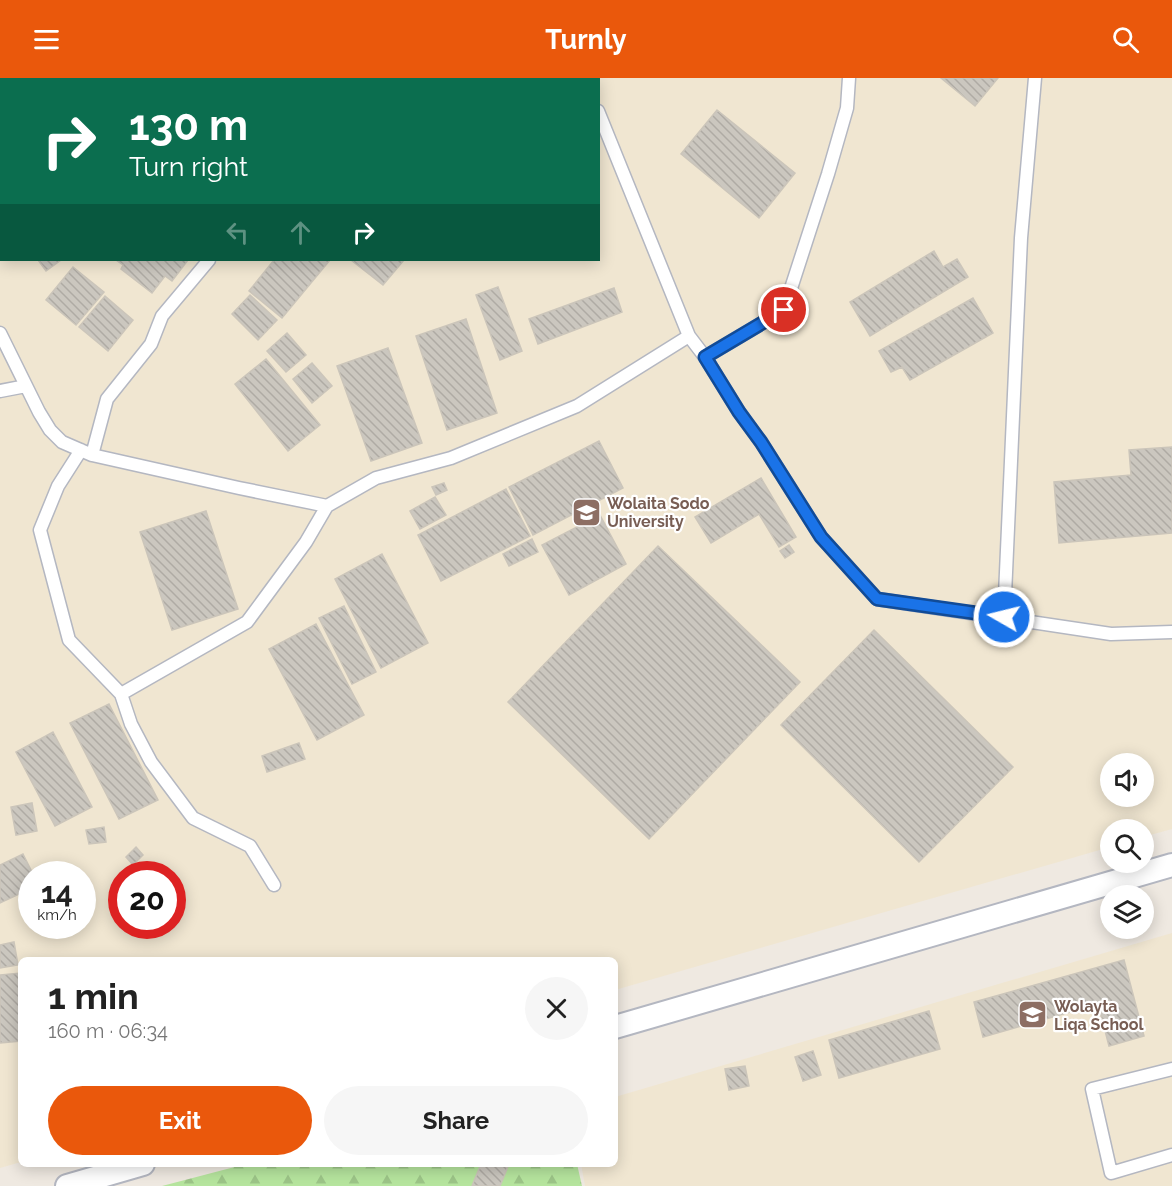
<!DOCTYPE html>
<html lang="en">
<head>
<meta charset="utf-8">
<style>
  :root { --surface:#fff; --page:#f6f6f6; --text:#222; --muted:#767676; --accent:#ea580c }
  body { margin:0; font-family:Raleway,sans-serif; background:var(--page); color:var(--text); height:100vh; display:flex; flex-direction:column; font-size:22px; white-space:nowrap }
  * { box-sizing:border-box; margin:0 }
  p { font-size:20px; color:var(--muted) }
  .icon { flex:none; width:33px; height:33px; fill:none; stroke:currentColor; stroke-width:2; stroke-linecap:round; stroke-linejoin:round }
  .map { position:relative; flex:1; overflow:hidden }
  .drawer { position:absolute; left:18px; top:879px; width:600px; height:210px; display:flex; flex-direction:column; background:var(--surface); border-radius:9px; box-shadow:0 3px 15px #0003 }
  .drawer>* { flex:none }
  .top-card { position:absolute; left:0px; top:0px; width:600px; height:183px; box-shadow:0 3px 15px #0003; background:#0b6e4f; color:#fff; overflow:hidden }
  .tools { position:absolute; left:1100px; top:675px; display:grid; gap:12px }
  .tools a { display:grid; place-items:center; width:54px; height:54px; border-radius:50%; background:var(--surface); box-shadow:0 3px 15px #0003; font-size:30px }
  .speed { position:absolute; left:18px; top:783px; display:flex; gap:12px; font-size:30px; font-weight:700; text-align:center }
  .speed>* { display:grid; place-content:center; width:78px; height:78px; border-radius:50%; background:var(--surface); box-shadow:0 3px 15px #0003; line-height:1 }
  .speed small { font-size:15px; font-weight:400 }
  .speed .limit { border:9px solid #d22; background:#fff; color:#111 }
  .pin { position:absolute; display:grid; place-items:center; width:51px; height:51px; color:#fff; margin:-26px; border:3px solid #fff; border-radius:50%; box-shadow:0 2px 6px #0007 }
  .me { position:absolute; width:66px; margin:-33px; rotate:278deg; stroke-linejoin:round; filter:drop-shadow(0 0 4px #0008) }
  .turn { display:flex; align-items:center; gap:21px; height:126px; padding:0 30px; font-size:27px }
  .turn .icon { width:78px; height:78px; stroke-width:2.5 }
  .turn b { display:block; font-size:42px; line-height:51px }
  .lanes { display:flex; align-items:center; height:57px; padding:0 30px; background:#0003; justify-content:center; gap:30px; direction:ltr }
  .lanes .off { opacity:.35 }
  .round { display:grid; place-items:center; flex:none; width:63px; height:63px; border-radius:32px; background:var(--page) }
  .overview { display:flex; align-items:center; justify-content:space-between; height:102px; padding:0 30px }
  h1 { font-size:36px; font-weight:700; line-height:45px }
  .action { display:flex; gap:12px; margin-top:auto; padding:12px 30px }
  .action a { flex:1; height:69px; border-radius:36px; background:var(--accent); color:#fff; font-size:24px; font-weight:700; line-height:69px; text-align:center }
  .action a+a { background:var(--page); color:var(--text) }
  header { display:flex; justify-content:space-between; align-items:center; height:78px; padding:0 30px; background:var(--accent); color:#fff; font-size:27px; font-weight:700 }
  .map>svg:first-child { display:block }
  .education { fill:#f0e6d1; fill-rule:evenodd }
  .forest { fill:url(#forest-firs) }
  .building { fill:url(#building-back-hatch); stroke:#cbc5ba; stroke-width:1.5 }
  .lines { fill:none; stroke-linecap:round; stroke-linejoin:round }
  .lane-casing { stroke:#b4b7c1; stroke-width:15 }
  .street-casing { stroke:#b4b7c1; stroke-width:26 }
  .lane { stroke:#fff; stroke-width:12 }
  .street { stroke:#fff; stroke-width:22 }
  .route-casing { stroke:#114b97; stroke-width:15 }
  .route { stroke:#1a73e8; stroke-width:10 }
  .labels { text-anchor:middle; stroke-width:4.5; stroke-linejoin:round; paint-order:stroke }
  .education-label { font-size:16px; font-weight:bold; fill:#785e54; stroke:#fff; text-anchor:start }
</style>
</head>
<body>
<header><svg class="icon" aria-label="menu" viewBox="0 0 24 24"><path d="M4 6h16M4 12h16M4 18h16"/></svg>Turnly<svg class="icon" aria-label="search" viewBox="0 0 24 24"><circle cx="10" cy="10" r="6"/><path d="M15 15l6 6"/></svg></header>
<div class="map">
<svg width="1172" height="1108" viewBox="0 0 1172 1108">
  <defs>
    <pattern id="forest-firs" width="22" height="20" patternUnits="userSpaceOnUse" patternTransform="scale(1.5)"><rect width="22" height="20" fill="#b6e59e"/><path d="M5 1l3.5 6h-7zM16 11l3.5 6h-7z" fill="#9dc588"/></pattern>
    <pattern id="building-back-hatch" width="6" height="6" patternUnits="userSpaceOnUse" patternTransform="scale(1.5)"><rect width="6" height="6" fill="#cbc7bf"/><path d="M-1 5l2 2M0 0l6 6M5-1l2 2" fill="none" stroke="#afaba4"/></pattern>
  </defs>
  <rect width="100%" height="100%" fill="#efe9e1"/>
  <path class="education" d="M0,0H1172V751L1143,759V752H1110V769L615,912V882H21V1084L0,1090ZM2,2H598V182H2ZM1110,686H1143V718H1110ZM32,796H82V848H32ZM122,796H172V848H122Z
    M1172,855V1108H585L581,1086H615V1019Z"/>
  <path class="forest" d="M246,1086H577L582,1108H162Z"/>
  <path class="building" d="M407,0H468L470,2H406Z
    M941,0H998L975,28Z
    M717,32L795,95L759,140L681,76Z
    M934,173L943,189L957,181L968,199L870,258L850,224Z
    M38,182H61L46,193Z
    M116,182H188L172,203L165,198L152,215L121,191L123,187Z
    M274,182H330L282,240L249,213Z
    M351,182H404L383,207Z
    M73,189L104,214L76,247L46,222Z
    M498,209L522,273L500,282L476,217Z
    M614,210L622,234L538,266L529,241Z
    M250,217L277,242L258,262L232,236Z
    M105,218L133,242L108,273L79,249Z
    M973,220L993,255L910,302L902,289L891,294L879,273Z
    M466,241L497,335L447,352L416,258Z
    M287,255L306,277L286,294L267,273Z
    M388,270L422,365L371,383L337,288Z
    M266,281L320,347L288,373L235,306Z
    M312,285L332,308L312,325L293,301Z
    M599,363L623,410L533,457L509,409Z
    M1172,369V455L1059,465L1054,404L1131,397L1129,372Z
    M761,400L796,459L779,469L759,436L711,465L695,439Z
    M444,405L447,412L436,417L432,409Z
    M506,411L530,458L441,503L418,457Z
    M435,419L446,437L420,451L410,433Z
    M206,433L238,531L172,552L140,454Z
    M600,437L626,486L569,517L542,467Z
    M532,461L538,474L509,488L503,476Z
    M789,467L794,474L785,480L780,473Z
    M658,468L800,604L649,761L508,624Z
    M382,476L428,565L381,590L335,501Z
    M344,528L376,594L352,606L319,540Z
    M316,546L364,637L317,662L269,571Z
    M874,552L1013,689L919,784L781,647Z
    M109,626L158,722L119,741L70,645Z
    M53,654L92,729L55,748L16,674Z
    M299,665L305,681L267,694L262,678Z
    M32,725L37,753L16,757L11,729Z
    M104,749L106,764L89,766L86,752Z
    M136,769L143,777L133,787L126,779Z
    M23,776L33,796H32V810L0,825V787Z
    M14,864L18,887L0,890V867Z
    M1124,882L1144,958L1109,968L1098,926L983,959L974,924Z
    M21,895V963L0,965V897Z
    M929,933L940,971L839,1000L829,962Z
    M813,973L821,997L803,1003L795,979Z
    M745,988L749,1008L729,1012L725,991Z
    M481,1086H509L500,1108H472Z"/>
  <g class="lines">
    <defs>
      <path id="lane" d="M585,0L586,2
        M119,2L120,0
        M357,2L358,0
        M598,33L689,258L705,279L739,334L761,364L821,459L877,521L1111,556L1172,554
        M0,112H2
        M0,255L39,334L50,352L62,364L92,377L239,410L327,428L376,400L451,380L577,328L689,258
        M705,279L784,232L828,96L847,30L849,0
        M0,313L26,308
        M81,372L58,408L40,452L69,562L121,616L131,646L151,684L193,740L250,768L274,807
        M92,377L107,321L151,266L162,238L209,182
        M1004,539L1021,160L1035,0
        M121,616L247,544L306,464L327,428
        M1172,991L1092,1011L1111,1095L1172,1077"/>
      <path id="street" d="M615,949L1172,787
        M67,1108L143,1086"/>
    </defs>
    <use href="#lane" class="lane-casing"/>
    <use href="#street" class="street-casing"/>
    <use href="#lane" class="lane"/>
    <use href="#street" class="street"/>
  </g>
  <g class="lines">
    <defs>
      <path id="route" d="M784,232L705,279L739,334L761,364L821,459L877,521L1004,539"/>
    </defs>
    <use href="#route" class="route-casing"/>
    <use href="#route" class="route"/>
  </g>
  <defs>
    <symbol id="university-square" viewBox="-11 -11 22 22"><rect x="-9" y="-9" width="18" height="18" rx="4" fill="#8d6e63" stroke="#fff"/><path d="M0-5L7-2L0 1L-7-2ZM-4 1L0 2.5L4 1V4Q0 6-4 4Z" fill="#fff"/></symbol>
    <symbol id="school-square" viewBox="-11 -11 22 22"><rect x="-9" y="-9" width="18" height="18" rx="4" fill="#8d6e63" stroke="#fff"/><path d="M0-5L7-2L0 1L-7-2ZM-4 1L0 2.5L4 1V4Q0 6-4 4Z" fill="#fff"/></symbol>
  </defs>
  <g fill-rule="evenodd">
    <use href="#university-square" x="570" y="418" width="33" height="33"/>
    <use href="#school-square" x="1016" y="920" width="33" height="33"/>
  </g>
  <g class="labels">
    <g class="education-label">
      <text x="607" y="431">Wolaita Sodo<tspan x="607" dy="18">University</tspan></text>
      <text x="1054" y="934">Wolayta<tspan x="1054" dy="18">Liqa School</tspan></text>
    </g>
  </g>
</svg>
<div class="tools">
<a><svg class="icon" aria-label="sound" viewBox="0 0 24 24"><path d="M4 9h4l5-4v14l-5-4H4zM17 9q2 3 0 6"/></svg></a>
<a><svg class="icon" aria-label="search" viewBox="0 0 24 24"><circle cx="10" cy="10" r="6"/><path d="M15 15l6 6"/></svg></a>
<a><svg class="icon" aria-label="layers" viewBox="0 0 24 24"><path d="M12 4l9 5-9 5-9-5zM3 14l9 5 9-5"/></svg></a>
</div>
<div class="speed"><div>14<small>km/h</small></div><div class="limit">20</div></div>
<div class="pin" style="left:784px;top:232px;background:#d93025"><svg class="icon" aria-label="arrive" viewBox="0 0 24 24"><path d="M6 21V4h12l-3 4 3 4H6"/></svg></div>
<svg class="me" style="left:1004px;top:539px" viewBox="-20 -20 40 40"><circle r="17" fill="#1a73e8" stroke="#fff" stroke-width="3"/><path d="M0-11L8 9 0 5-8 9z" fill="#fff"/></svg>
<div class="top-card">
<div class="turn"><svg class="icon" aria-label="right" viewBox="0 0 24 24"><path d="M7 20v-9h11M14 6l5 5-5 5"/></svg><div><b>130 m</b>Turn right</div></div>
<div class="lanes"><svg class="icon off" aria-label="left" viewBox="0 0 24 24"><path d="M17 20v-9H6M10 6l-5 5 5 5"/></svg><svg class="icon off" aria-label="ahead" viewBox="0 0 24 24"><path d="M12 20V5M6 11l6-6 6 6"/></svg><svg class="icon" aria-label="right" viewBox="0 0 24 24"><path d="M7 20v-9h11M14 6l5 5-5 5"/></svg></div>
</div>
<section class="drawer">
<div class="overview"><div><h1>1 min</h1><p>160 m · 06:34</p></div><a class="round"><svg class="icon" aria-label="close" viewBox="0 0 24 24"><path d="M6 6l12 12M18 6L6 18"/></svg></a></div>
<div class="action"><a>Exit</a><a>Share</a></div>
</section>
</div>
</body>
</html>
